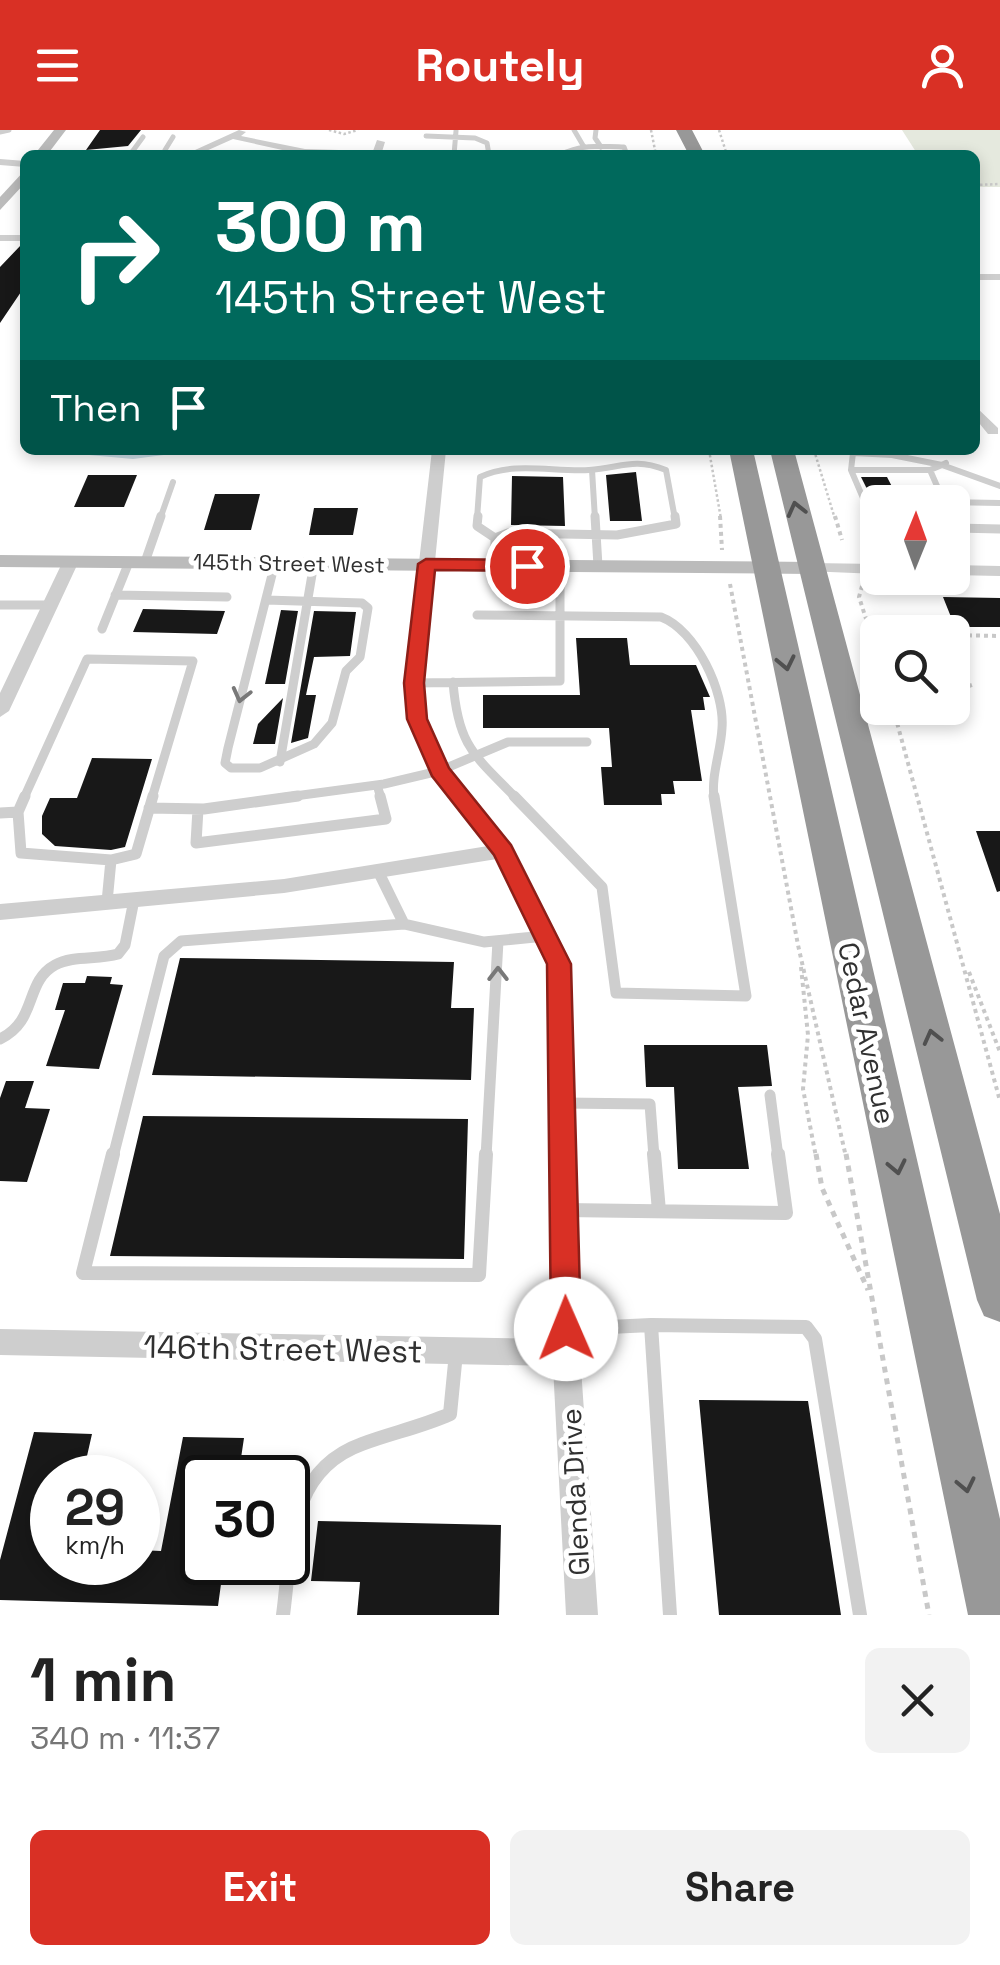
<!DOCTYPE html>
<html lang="en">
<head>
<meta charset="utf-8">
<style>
  :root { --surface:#fff; --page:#f2f2f2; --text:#222; --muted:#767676; --accent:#d93025 }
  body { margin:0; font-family:"Space Grotesk",sans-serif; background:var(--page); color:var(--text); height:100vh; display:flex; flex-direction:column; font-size:38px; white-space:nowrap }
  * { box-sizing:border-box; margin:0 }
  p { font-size:32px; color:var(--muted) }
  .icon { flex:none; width:55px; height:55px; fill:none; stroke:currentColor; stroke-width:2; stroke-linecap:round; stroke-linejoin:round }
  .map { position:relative; height:1485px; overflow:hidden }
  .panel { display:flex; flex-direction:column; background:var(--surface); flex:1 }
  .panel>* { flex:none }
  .top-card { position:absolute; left:20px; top:20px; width:960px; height:305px; border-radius:15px; box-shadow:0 5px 15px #0003; background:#00695c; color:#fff; overflow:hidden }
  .needle { width:65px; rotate:1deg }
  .tools { position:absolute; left:860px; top:355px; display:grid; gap:20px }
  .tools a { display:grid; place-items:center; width:110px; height:110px; border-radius:15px; background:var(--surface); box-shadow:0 5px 15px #0003; font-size:50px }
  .speed { position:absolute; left:30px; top:1325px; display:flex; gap:20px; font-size:50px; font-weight:700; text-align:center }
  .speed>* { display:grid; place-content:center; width:130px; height:130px; border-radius:50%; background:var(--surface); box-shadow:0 5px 15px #0003; line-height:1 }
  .speed small { font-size:25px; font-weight:400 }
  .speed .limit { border:5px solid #111; border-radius:15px; background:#fff; color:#111 }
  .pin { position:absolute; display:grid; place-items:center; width:85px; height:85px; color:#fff; margin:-42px; border:5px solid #fff; border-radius:50%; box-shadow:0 2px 10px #0007 }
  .me { position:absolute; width:110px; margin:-55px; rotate:359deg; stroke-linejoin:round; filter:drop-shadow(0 0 8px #0008) }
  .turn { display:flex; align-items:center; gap:35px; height:210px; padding:0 30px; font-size:45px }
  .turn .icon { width:130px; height:130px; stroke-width:2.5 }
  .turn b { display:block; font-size:70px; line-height:85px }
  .then { display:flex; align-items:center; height:95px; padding:0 30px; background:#0003; gap:20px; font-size:38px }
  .round { display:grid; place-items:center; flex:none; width:105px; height:105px; border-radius:15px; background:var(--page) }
  .headline { display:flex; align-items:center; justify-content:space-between; height:170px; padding:0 30px }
  h1 { font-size:60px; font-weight:600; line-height:75px }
  .button { display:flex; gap:20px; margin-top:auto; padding:20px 30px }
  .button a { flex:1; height:115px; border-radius:15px; background:var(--accent); color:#fff; font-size:40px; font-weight:600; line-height:115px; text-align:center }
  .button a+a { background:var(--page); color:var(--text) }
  header { display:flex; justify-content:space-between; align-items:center; height:130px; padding:0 30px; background:var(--accent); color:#fff; font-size:45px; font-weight:600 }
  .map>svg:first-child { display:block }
  .green { fill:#e5e9de }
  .water { fill:#cddfe8 }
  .building { fill:#181818 }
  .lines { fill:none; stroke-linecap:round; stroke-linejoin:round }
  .path-far2 { stroke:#c8c8c8; stroke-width:2.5; stroke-dasharray:2.5 2.5; stroke-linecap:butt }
  .path-far1 { stroke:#c8c8c8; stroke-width:4; stroke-dasharray:4 4; stroke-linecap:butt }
  .path { stroke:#c8c8c8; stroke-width:5; stroke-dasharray:6 6; stroke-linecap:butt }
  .lane-far4 { stroke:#cecece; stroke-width:5 }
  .lane-far3 { stroke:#cecece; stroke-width:6 }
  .lane-far2 { stroke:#cecece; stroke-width:9 }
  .lane-far1 { stroke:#cecece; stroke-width:11 }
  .lane { stroke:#cecece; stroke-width:14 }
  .street { fill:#cecece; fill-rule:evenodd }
  .secondary { fill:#bbb; fill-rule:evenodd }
  .highway { fill:#989898; fill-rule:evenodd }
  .oneway { stroke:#505050 }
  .oneway2 { stroke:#787878 }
  .route { fill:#d93025; stroke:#8d1f18; stroke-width:2.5 }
  .labels { text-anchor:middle; stroke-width:10; stroke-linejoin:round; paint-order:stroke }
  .far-street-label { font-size:22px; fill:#313131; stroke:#fff }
  .street-label { font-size:28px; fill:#313131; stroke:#fff }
  .near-street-label { font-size:32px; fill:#313131; stroke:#fff }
</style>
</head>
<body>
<header><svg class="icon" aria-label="menu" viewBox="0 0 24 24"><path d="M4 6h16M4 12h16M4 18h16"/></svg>Routely<svg class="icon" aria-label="person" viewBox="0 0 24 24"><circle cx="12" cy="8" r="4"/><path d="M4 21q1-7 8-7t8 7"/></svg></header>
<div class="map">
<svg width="1000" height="1485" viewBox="0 0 1000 1485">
  <rect width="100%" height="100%" fill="#fff"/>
  <path class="green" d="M902,0H1000V57H975V25H918Z"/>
  <path class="water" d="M34,320H202L133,329Z"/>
  <path class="building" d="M100,0H141L128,16L86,20Z
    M21,115H25V156L0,193V137Z
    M636,342L642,391H610L606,345Z
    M88,345H137L124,377H74Z
    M512,346L563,347L565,396L511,395Z
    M861,347H887L900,372H878V381Z
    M215,364H260L251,400H204Z
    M314,378H358L353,405H309Z
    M943,467L1000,468V497H955Z
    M143,479L225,481L217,504L133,502Z
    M281,480L298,481L285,554H265Z
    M314,481L356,482L350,526L314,527L306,565H316L308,608L291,613Z
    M576,508H627L630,535H696L710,567H703L705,580H691L702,651H673L675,664H661L662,675H604L601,637H612L609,598H483V565H580Z
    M283,568L275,614H253L258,594Z
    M92,628L152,629L125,717L111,720L55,716L42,704V686L50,668H77Z
    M976,701H1000V761L997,762Z
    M180,828L454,832L451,878H474L471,950L152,945Z
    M87,846L112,847L110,854L123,855L99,939L46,936L65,880H55L63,853H85Z
    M644,915H767L772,956L738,957L749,1039H678L674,957H646Z
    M6,951H34L25,978L50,979L27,1052L0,1051V968Z
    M143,986L468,989L464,1129L110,1126Z
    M699,1270L808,1271L841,1485H719Z
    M34,1302L92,1304L82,1348H52V1432H138V1420L161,1421L183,1307L244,1308L238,1348H202V1432H224L218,1476L0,1470V1430Z
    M318,1391L501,1395L499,1485H357L360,1452L311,1451Z"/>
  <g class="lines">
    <path class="path-far2" d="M329,0L344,4L358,0
      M651,0L656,25
      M719,0L727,25
      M975,55L1000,54
      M709,320L721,389
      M814,320L835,389"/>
    <path class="path-far1" d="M720,386L722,420
      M835,386L842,410
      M730,454L798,815L846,1027
      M862,456L859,467L878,526
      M952,505L1000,506
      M952,509L971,558
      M893,578L1000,971
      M801,837L808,905L803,959L816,1027
      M969,842L1000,922"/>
    <path class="path" d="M816,1024L822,1058L868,1160
      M846,1024L929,1485"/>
    <path class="lane-far4" d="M574,0L584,17
      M596,0L595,8L601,17
      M0,2L9,0
      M426,6L475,8L487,13L489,25
      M165,20L173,7
      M120,25L132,22L143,7
      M454,25L456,1
      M560,25C580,14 601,16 624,17L627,25"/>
    <path class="lane-far3" d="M853,323L892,325L942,335L930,340H851Z
      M942,335L1000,356
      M942,335L946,333
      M592,340L595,389
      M851,340L872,389
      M930,340L944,372
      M944,372L1000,373
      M160,389L173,352
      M477,389L480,347C514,331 552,342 589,340C621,338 633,327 666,340L675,389"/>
    <path class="lane-far2" d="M478,386L477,396L495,408L508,403L617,405L676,394L675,386
      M595,386L598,436
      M871,386L878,404
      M952,391L956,398L1000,399
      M495,408V435
      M145,432L161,386
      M115,465L227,467
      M266,470L362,473L368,478L360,527L346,541L332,593L314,614L260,638H231L225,633L228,618L275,433
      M0,475H51
      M477,485L661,487C696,500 725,562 722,598C721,621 711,645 714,668
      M102,499L129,432
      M453,552C458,616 474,625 516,668
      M414,553L560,551V436
      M280,632L314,433
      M377,655L381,668
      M24,668L87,529L193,531L152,668
      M280,668L384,654L439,641L508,612H587"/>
    <path class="lane-far1" d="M514,666L602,757L616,863L746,866L714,666
      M149,678L204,679L298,666
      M198,679L196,713L386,689L380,666
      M18,682L25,666
      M0,683L18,682L21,723L111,730L107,772
      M111,730L136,724L153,666
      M378,741L404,794L484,812L545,806
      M0,909C38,891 24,852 55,835C73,825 98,830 118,824L125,815L134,770
      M770,965L778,1027
      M563,973L650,974L654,1027
      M113,1027L164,826L181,811L404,794
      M486,1027L498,811"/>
    <path class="lane" d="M113,1024L83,1143L479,1145L486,1024
      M654,1024L659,1081
      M565,1080L786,1083L778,1024
      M651,1195L806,1197L815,1209L860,1485
      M568,1199L651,1195L670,1485
      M283,1485C292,1418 287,1341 362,1314C391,1303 421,1297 450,1284L456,1223"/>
    <path class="street" d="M239,0L246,2L241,6L305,19L373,21L377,10L385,12L381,25H305L233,9L197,25H184Z
      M0,29L25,31V37L0,35Z
      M0,105H25V111H0Z
      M975,144H1000V150H975Z
      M975,276L998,298V304H988L975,288Z
      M432,320H446L423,553L426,589L447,639L510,716L570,834L580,1223L598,1485H566L553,1236L0,1225V1199L552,1209L548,834L497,729L284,763L0,790V774L284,749L488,716C444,661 411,627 405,553Z
      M71,426L79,431L9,581L0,587V563L63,431Z
      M811,433L878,434V444L806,441V435Z
      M952,435L1000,436V446L952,445Z"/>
    <path class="secondary" d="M54,0H66L47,25H34Z
      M25,40V53L0,80V67Z
      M0,425L811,432L822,438L811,444L0,437Z"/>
    <path class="highway" d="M676,0H692L705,25H689Z
      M729,320H753L1000,1389V1485H968Z
      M770,320H794L1000,1084V1192L984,1186L977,1170Z"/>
  </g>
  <defs><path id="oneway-chevron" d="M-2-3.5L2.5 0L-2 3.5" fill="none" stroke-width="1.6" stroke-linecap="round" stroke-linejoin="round" transform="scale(2.5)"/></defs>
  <g class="oneway">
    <use href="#oneway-chevron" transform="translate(796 379) rotate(-104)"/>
    <use href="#oneway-chevron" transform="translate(786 533) rotate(78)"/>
    <use href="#oneway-chevron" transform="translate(932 907) rotate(-104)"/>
    <use href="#oneway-chevron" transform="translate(897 1037) rotate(78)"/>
    <use href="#oneway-chevron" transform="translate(966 1355) rotate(78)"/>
  </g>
  <g class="oneway2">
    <use href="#oneway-chevron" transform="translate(241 565) rotate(104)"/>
    <use href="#oneway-chevron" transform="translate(498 844) rotate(-90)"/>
  </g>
  <path class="route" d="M426,429L527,430L536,436L527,441L435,440L424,553L427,589L449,638L511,715L571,834L581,1199L577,1209L566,1214L555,1209L551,1199L547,834L494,725L432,646L407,589L404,553L418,434Z"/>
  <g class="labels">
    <g class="far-street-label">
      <text transform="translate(289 433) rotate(1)" y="8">145th Street West</text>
    </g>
    <g class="street-label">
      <text transform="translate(867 903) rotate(78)" y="10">Cedar Avenue</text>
      <text transform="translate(575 1362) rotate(-93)" y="10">Glenda Drive</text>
    </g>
    <g class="near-street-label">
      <text transform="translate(283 1219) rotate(1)" y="11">146th Street West</text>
    </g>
  </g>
</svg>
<div class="tools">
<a><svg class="needle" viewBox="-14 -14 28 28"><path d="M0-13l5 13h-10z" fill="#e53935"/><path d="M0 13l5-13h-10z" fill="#767676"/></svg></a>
<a><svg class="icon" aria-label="search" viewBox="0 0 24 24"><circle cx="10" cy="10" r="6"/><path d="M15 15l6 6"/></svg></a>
</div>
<div class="speed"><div>29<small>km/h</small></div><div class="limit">30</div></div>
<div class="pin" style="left:527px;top:436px;background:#d93025"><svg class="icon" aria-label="arrive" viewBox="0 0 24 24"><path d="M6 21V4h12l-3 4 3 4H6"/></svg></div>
<svg class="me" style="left:566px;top:1199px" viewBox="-20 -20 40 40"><circle r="19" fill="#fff"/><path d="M0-13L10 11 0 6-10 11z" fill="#d93025"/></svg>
<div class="top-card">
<div class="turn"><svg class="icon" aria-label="right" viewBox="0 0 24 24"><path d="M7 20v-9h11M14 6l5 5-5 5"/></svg><div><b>300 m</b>145th Street West</div></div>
<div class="then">Then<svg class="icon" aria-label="arrive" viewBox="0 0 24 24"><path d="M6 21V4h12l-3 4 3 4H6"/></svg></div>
</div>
</div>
<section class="panel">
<div class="headline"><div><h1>1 min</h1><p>340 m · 11:37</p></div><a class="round"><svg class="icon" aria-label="close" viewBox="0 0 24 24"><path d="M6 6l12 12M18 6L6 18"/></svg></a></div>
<div class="button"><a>Exit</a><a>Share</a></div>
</section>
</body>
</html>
